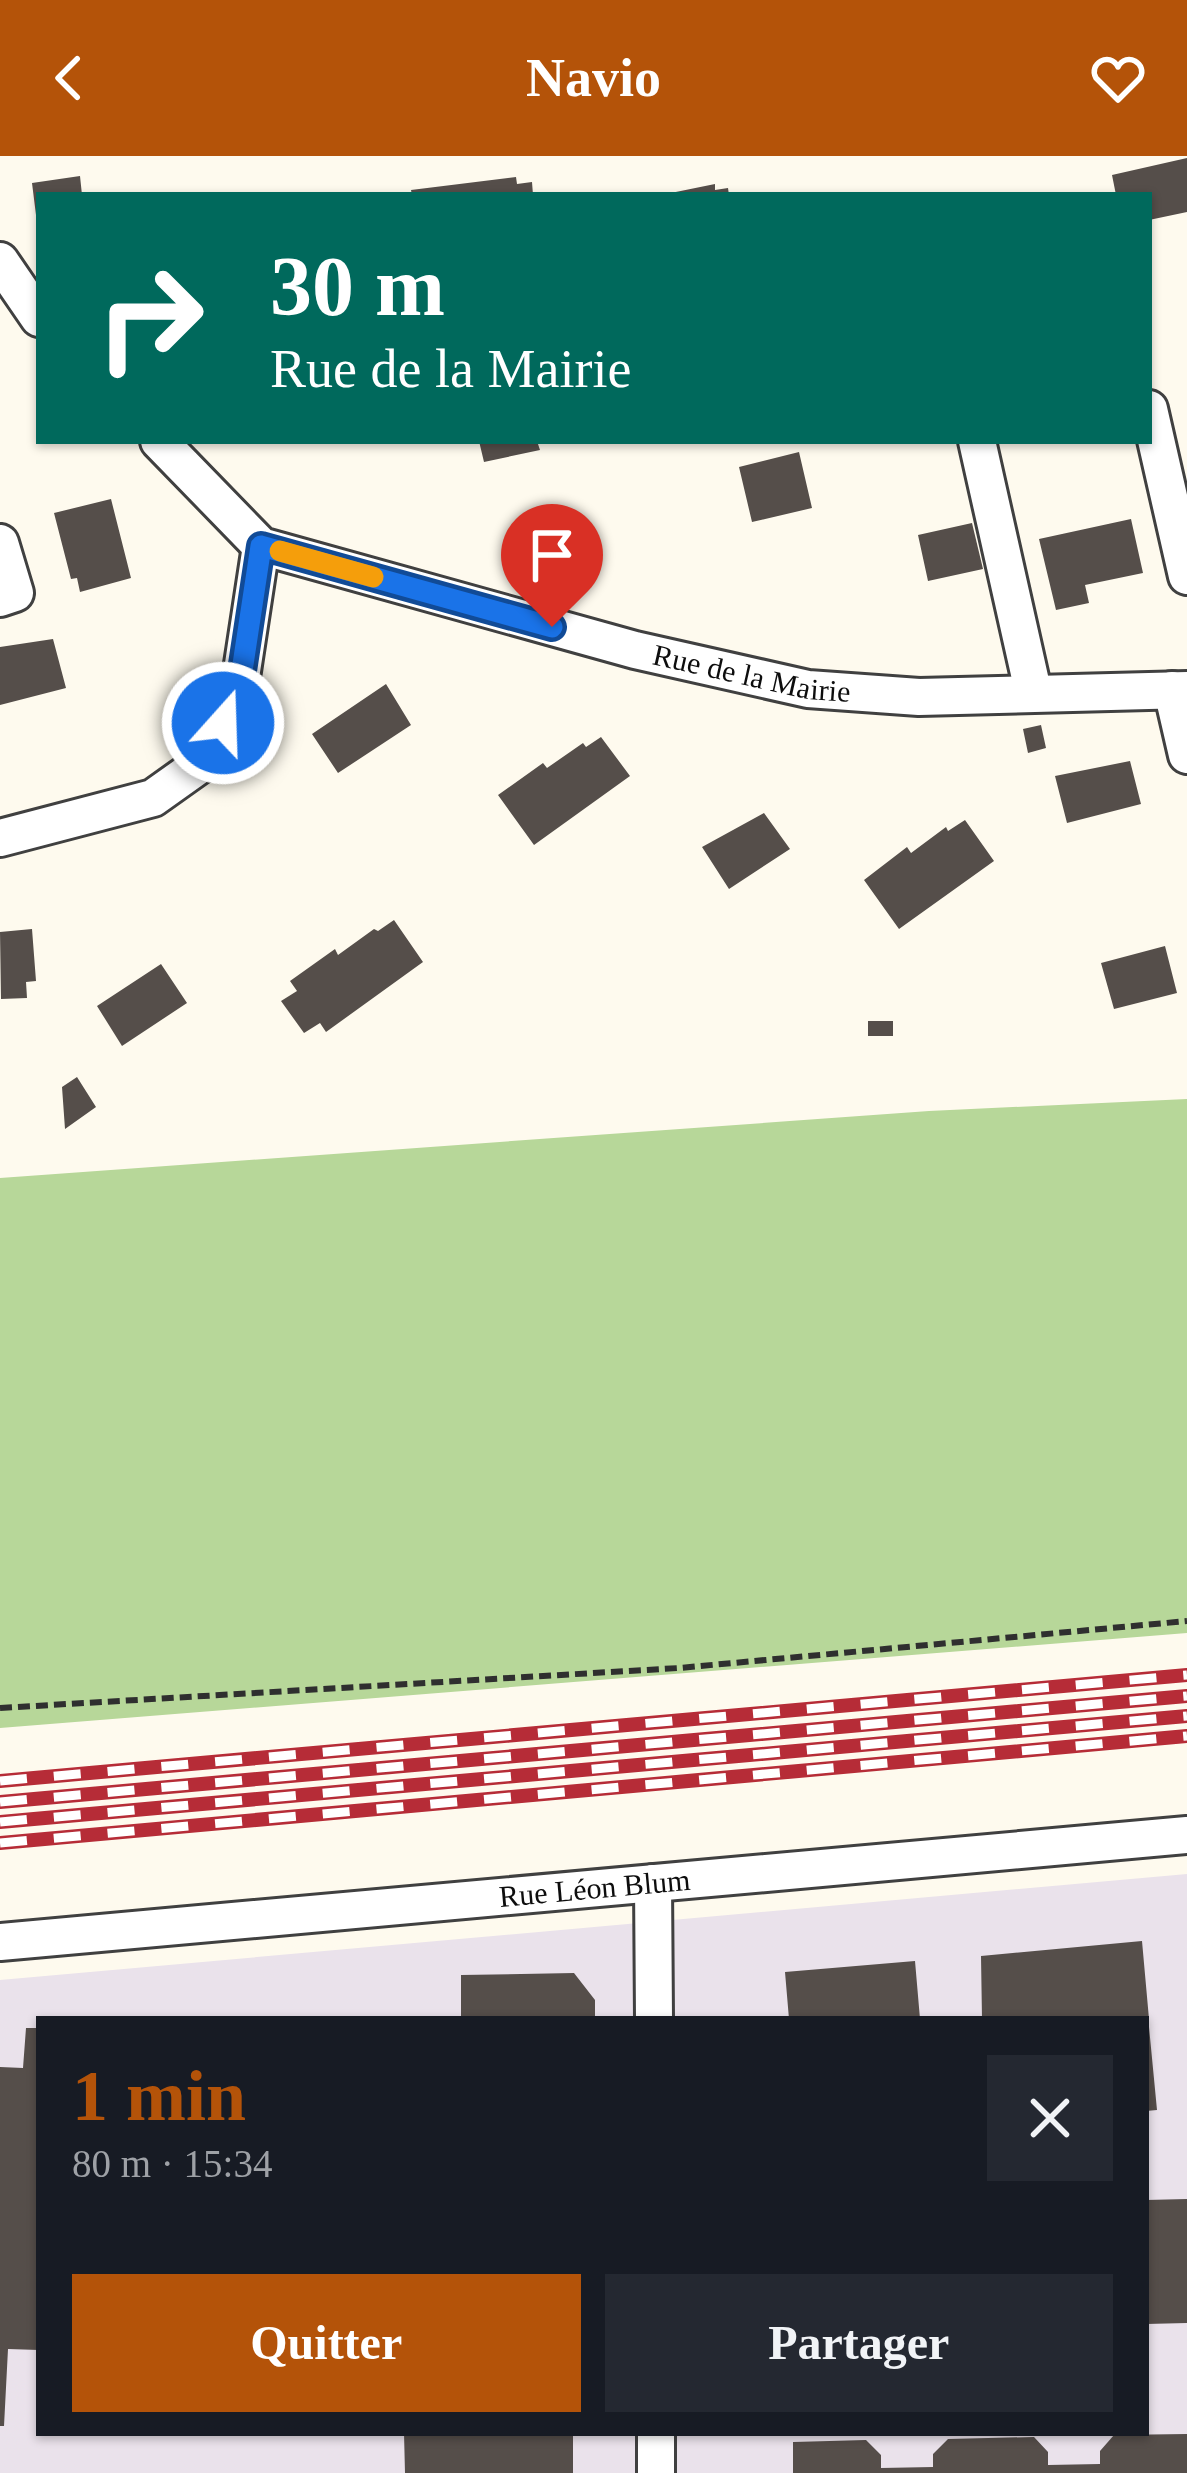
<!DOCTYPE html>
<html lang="fr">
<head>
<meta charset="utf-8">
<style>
  :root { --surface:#171b24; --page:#242831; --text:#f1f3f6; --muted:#9ea1a6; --accent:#b45309 }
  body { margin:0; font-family:"Times New Roman",serif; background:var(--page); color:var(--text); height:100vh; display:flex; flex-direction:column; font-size:45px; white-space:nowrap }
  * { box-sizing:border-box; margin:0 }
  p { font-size:39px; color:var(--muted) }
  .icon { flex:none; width:66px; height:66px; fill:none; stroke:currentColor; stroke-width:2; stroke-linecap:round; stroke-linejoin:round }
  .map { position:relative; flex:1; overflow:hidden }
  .sheet { position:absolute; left:36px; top:1860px; width:1113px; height:420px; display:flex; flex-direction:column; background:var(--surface); border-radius:0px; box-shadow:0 3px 9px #0004 }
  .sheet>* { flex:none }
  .guide { position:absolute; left:36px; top:36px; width:1116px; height:252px; border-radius:0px; box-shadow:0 3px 9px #0004; background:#00695c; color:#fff; overflow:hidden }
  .pin { position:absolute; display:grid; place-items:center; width:102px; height:102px; color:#fff; margin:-123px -51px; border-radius:50% 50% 50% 0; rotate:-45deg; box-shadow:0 0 12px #0007 }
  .pin .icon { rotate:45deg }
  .me { position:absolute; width:132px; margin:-66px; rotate:20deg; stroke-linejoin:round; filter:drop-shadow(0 0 9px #0008) }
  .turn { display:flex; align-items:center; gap:42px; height:252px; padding:0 36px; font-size:54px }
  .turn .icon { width:156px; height:156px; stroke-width:2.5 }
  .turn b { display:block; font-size:84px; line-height:102px }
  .round { display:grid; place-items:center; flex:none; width:126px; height:126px; border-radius:0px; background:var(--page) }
  .head { display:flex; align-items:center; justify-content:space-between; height:204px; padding:0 36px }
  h1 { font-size:72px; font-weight:600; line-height:90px; color:var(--accent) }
  .primary-button { display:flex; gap:24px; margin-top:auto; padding:24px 36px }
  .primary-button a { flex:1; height:138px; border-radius:0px; background:var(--accent); color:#fff; font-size:48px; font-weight:600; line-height:138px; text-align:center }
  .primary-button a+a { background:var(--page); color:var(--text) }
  header { display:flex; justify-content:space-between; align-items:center; height:156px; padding:0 36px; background:var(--accent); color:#fff; font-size:54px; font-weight:600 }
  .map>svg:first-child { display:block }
  .industrial { fill:#eae2eb; fill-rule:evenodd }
  .forest { fill:#b7d799 }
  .building { fill:#554e4a }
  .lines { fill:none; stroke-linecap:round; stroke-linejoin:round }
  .minor-casing { stroke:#404040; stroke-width:42 }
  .path { stroke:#2f2f2f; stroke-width:6; stroke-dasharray:12 6; stroke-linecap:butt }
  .minor { stroke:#fff; stroke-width:36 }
  .rail-casing { stroke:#b62c37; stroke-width:14 }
  .rail { stroke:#fff; stroke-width:9; stroke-dasharray:27; stroke-linecap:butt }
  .route-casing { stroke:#114b97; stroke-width:30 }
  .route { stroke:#1a73e8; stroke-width:21 }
  .slow { stroke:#f59e0b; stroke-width:21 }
  .labels { text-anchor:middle; stroke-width:12; stroke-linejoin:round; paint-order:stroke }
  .street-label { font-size:30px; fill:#0d0d0d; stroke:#fff }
</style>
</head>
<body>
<header><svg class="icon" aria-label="back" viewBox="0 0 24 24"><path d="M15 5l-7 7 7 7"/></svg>Navio<svg class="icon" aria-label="heart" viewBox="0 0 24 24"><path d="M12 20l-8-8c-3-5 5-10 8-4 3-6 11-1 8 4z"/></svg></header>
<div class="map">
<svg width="1187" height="2317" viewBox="0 0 1187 2317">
  <rect width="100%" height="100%" fill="#fefaee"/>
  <path class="industrial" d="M1187,1718V2317H0V1824ZM39,1863H1146V2277H39Z"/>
  <path class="forest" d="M1187,943V1477L0,1572V1022L929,955Z"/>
  <path class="building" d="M1187,2V56L1149,64V39H1116L1112,19Z
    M80,20L82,39H39L36,59L32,27Z
    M516,21L517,28L532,26L533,39H412L411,34Z
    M715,28V34L728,32L729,39H661Z
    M479,285H537L540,294L484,306Z
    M799,296L812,352L752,366L739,311Z
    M111,343L131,422L80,436L77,422L71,423L54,357Z
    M1131,363L1143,417L1085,429L1089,447L1056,454L1039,383Z
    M972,367L983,413L928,425L918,379Z
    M53,483L66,532L0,549V491Z
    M386,528L411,569L338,617L312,578Z
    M1041,569L1046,592L1028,597L1023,573Z
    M601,581L630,620L534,689L498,639L543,607L547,612L583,587L586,591Z
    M1130,605L1141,648L1067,667L1055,620Z
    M764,657L790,693L729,733L702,691Z
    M965,664L994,705L899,773L864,724L907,691L911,697L946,671L948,675Z
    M394,764L423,806L326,876L320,867L304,877L281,845L297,835L290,825L335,793L338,799L374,773L378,775Z
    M32,773L36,825L26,826L27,842L1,843L0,776Z
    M1165,790L1177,837L1114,853L1101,807Z
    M161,808L187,847L122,890L97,850Z
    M868,865H893V880H868Z
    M77,921L96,951L65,973L62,931Z
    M1142,1785L1149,1863H982L981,1800Z
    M915,1805L920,1863H789L785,1816Z
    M574,1817L595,1844V1863H461V1819Z
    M1146,1871H1149L1157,1954L1146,1955Z
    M26,1872H39V2194L8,2193L4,2270H0V1911L23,1912Z
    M1187,2043V2167L1146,2168V2044Z
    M404,2277H573V2317H405Z
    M1187,2278V2317H793V2286L866,2284L881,2299V2312L933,2311V2298L948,2283L1034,2281L1048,2296V2309L1100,2308V2295L1114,2279Z"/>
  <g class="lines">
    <defs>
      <g id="minor">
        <path d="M0,105L39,162"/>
        <path d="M1149,253L1187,420"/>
        <path id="s1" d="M159,285L261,390L635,494L808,533L919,541L1187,534"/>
        <path d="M977,285L1033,535"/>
        <path d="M0,387L15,437L0,442"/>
        <path d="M1172,534L1187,599"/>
        <path d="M0,682L153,642L205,605L240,528L261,390"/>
        <path d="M653,1727L654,1863"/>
        <path id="s2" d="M0,1786L1187,1679"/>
        <path d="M656,2277V2317"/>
      </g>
    </defs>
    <use href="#minor" class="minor-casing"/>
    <path class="path" d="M0,1552L679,1512L1187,1465"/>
    <use href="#minor" class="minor"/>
    <defs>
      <path id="rail" d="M0,1625L1187,1519
        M0,1646L1187,1540
        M0,1666L1187,1560
        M0,1687L1187,1580"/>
    </defs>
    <use href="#rail" class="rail-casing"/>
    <use href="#rail" class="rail"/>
  </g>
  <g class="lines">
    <defs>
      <path id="route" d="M223,567L240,528L261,390L552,471"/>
    </defs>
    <use href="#route" class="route-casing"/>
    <use href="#route" class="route"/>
    <path class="slow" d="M280,395L373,421"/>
  </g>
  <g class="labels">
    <g class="street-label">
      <text dy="10" stroke="none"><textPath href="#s1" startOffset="654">Rue de la Mairie</textPath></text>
      <text dy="10" stroke="none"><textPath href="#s2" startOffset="597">Rue Léon Blum</textPath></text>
    </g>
  </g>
</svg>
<div class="pin" style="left:552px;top:471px;background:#d93025"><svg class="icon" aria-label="arrive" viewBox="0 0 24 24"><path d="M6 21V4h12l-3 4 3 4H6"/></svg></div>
<svg class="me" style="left:223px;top:567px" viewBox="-20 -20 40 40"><circle r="17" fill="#1a73e8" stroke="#fff" stroke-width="3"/><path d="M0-11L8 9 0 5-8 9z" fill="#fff"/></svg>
<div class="guide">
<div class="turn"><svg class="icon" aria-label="right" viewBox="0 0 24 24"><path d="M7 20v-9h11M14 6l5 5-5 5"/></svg><div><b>30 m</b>Rue de la Mairie</div></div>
</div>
<section class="sheet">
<div class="head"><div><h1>1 min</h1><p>80 m · 15:34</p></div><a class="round"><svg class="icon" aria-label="close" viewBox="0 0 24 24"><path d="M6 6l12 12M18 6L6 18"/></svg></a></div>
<div class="primary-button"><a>Quitter</a><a>Partager</a></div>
</section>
</div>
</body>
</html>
